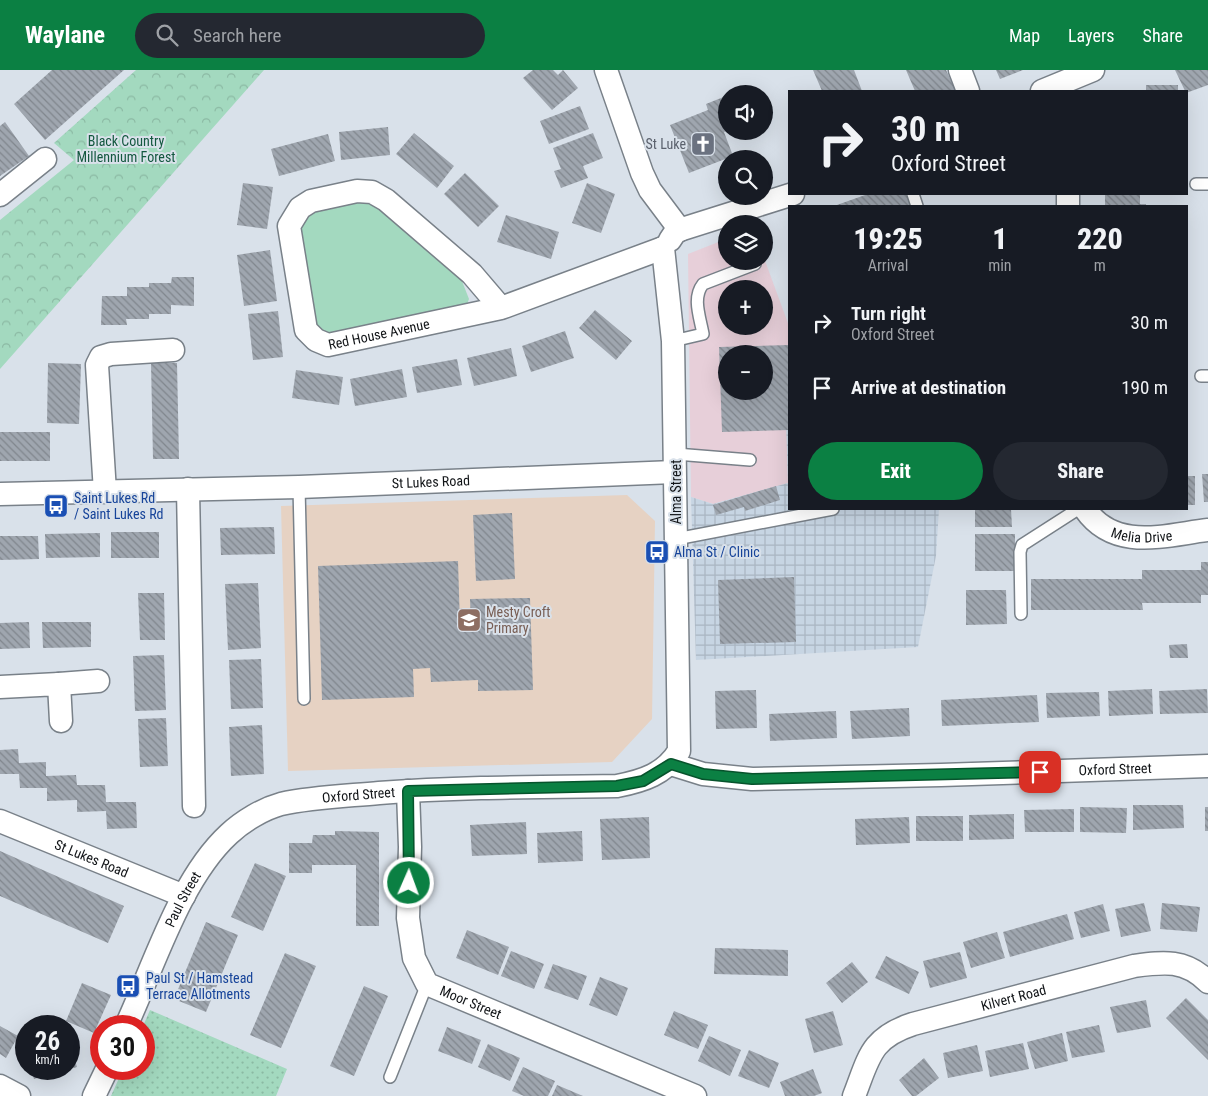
<!DOCTYPE html>
<html lang="en">
<head>
<meta charset="utf-8">
<style>
  :root { --surface:#171b24; --page:#242831; --text:#f1f3f6; --muted:#9ea1a6; --accent:#0b8043 }
  body { margin:0; font-family:"Roboto Condensed",sans-serif; background:var(--page); color:var(--text); height:100vh; display:flex; flex-direction:column; font-size:19px; white-space:nowrap }
  * { box-sizing:border-box; margin:0 }
  p { font-size:16px; color:var(--muted) }
  .icon { flex:none; width:28px; height:28px; fill:none; stroke:currentColor; stroke-width:2; stroke-linecap:round; stroke-linejoin:round }
  .map { position:relative; flex:1; overflow:hidden }
  .panel { position:absolute; left:788px; top:135px; width:400px; height:305px; display:flex; flex-direction:column; background:var(--surface); border-radius:0px; box-shadow:0 5px 20px #0002 }
  .panel>* { flex:none }
  .top-card { position:absolute; left:788px; top:20px; width:400px; height:105px; border-radius:0px; box-shadow:0 5px 20px #0002; background:#171b24; color:var(--text); overflow:hidden }
  .buttons { position:absolute; left:718px; top:15px; display:grid; gap:10px }
  .buttons a { display:grid; place-items:center; width:55px; height:55px; border-radius:50%; background:var(--surface); box-shadow:0 5px 20px #0002; font-size:25px }
  .speed { position:absolute; left:15px; top:945px; display:flex; gap:10px; font-size:25px; font-weight:700; text-align:center }
  .speed>* { display:grid; place-content:center; width:65px; height:65px; border-radius:50%; background:var(--surface); box-shadow:0 5px 20px #0002; line-height:1 }
  .speed small { font-size:12px; font-weight:400 }
  .speed .limit { border:8px solid #d22; background:#fff; color:#111 }
  .pin { position:absolute; display:grid; place-items:center; width:42px; height:42px; color:#fff; margin:-21px; border-radius:10px; box-shadow:0 2px 8px #0006 }
  .me { position:absolute; width:55px; margin:-28px; rotate:2deg; stroke-linejoin:round; filter:drop-shadow(0 0 4px #0008) }
  .turn { display:flex; align-items:center; gap:18px; height:105px; padding:0 20px; font-size:22px }
  .turn .icon { width:65px; height:65px; stroke-width:2.5 }
  .turn b { display:block; font-size:35px; line-height:42px }
  .eta { display:flex; justify-content:space-evenly; align-items:center; height:85px; text-align:center }
  .eta b { font-size:30px; font-weight:800; line-height:35px }
  .action { display:flex; gap:10px; margin-top:auto; padding:10px 20px }
  .action a { flex:1; height:58px; border-radius:30px; background:var(--accent); color:#fff; font-size:20px; font-weight:800; line-height:58px; text-align:center }
  .action a+a { background:var(--page); color:var(--text) }
  ul { padding:0; list-style:none }
  li { display:flex; align-items:center; gap:15px; height:65px; padding:0 20px }
  li div { flex:1 }
  li b { display:block; font-size:19px }
  li em { font-style:normal }
  header { display:flex; align-items:center; gap:30px; box-sizing:border-box; height:70px; padding:0 25px; background:var(--accent); color:#fff }
  header strong { font-size:24px }
  nav { display:flex; gap:28px; margin-inline-start:auto; font-size:18px }
  .search { width:350px; height:45px; background:var(--page); display:flex; align-items:center; gap:12px; box-sizing:border-box; padding:0 18px; border-radius:28px; color:var(--muted); font-size:19px }
  .map>svg:first-child { display:block }
  .commercial { fill:#e7cfd9; fill-rule:evenodd }
  .industrial { fill:url(#industrial-grid) }
  .education { fill:#e6d2c3 }
  .grass { fill:#a3d9bf }
  .forest { fill:url(#forest-crowns) }
  .park { fill:url(#park-dots) }
  .building { fill:url(#building-back-hatch); fill-rule:evenodd }
  .lines { fill:none; stroke-linecap:round; stroke-linejoin:round }
  .service-casing { stroke:#798189; stroke-width:14 }
  .minor-casing { stroke:#798189; stroke-width:25 }
  .service { stroke:#fff; stroke-width:11 }
  .minor { stroke:#fff; stroke-width:22 }
  .route-casing { stroke:#07532c; stroke-width:12 }
  .route { stroke:#0b8043; stroke-width:9 }
  .labels { text-anchor:middle; stroke-width:4; stroke-linejoin:round; paint-order:stroke }
  .park-label { font-size:14px; fill:#13583f; stroke:#d9e1ea }
  .worship-label { font-size:14px; fill:#5b616d; stroke:#d9e1ea; text-anchor:end }
  .street-label { font-size:14px; fill:#111417; stroke:#d9e1ea }
  .transit-label { font-size:14px; fill:#164399; stroke:#d9e1ea; text-anchor:start }
  .education-label { font-size:14px; fill:#785e54; stroke:#d9e1ea; text-anchor:start }
</style>
</head>
<body>
<header>
<strong>Waylane</strong>
<div class="search"><svg class="icon" aria-label="search" viewBox="0 0 24 24"><circle cx="10" cy="10" r="6"/><path d="M15 15l6 6"/></svg>Search here</div>
<nav><a>Map</a><a>Layers</a><a>Share</a></nav>
</header>
<div class="map">
<svg width="1208" height="1026" viewBox="0 0 1208 1026">
  <defs>
    <pattern id="industrial-grid" width="8" height="8" patternUnits="userSpaceOnUse" patternTransform="scale(1.25)"><rect width="8" height="8" fill="#c7d5e3"/><path d="M0 4h8M4 0v8" fill="none" stroke="#aab6c2"/></pattern>
    <pattern id="forest-crowns" width="20" height="18" patternUnits="userSpaceOnUse" patternTransform="scale(1.25)"><rect width="20" height="18" fill="#a3d9bf"/><path d="M2 6a3 3 0 1 1 6 0M12 15a3 3 0 1 1 6 0" fill="none" stroke="#8bb9a3"/></pattern>
    <pattern id="park-dots" width="8" height="8" patternUnits="userSpaceOnUse" patternTransform="scale(1.25)"><rect width="8" height="8" fill="#a3d9bf"/><path d="M2 2h.1M6 6h.1" fill="none" stroke="#8bb9a3" stroke-width="1.8" stroke-linecap="round"/></pattern>
    <pattern id="building-back-hatch" width="6" height="6" patternUnits="userSpaceOnUse" patternTransform="scale(1.25)"><rect width="6" height="6" fill="#9fa6af"/><path d="M-1 5l2 2M0 0l6 6M5-1l2 2" fill="none" stroke="#80868d"/></pattern>
  </defs>
  <rect width="100%" height="100%" fill="#d9e1ea"/>
  <path class="commercial" d="M726,169V191H764V188L789,256V280L784,281L788,413L713,434L691,427L688,184ZM726,219H764V256H726ZM726,284H764V321H726Z"/>
  <path class="industrial" d="M784,280H789V439H939L936,486L918,577L696,590L691,427L713,434L788,413Z"/>
  <path class="education" d="M627,425L655,451L652,649L612,692L288,701L281,436Z"/>
  <path class="grass" d="M360,129L388,142L460,206L469,229L466,237L325,269L317,264L300,168L301,154L304,146L335,132Z"/>
  <path class="forest" d="M136,0H264L0,299V150L74,90L54,73Z"/>
  <path class="park" d="M150,940L287,999L276,1026H111L123,999H144L143,956Z"/>
  <path class="building" d="M52,0H124L45,70L14,34Z
    M533,0H553L558,5L563,0L578,18L552,40L523,8Z
    M813,0H854L862,21H822Z
    M906,0H946L956,21H915Z
    M996,0H1023L1000,9Z
    M1175,0H1208V15L1186,23Z
    M1146,15H1178V21H1146Z
    M726,26V61L724,62L733,86L689,103L670,55L708,40L706,34Z
    M580,36L589,59L549,74L540,51Z
    M5,52L29,86L0,106V56Z
    M388,57L390,85L341,90L339,62Z
    M414,63L454,96L437,118L396,84Z
    M593,63L603,88L583,96L588,108L561,118L554,101L561,99L553,78Z
    M328,64L335,91L279,106L271,79Z
    M465,103L499,136L478,157L444,124Z
    M243,113L273,117L267,159L237,155Z
    M587,113L615,124L601,163L572,153Z
    M868,124H906L911,136H834Z
    M1105,124H1140V134H1146V136H1105Z
    M506,145L559,162L551,189L497,172Z
    M270,180L277,231L244,236L237,185Z
    M172,207H194V236L171,235V244H149V249H126L127,255H101L102,226H127V217H149V213H171Z
    M595,240L632,271L616,290L579,258Z
    M278,241L283,287L253,290L248,244Z
    M565,261L574,288L531,302L522,276Z
    M789,275V360L722,362L719,277ZM726,284H764V321H726Z
    M511,278L517,306L474,316L467,288Z
    M457,289L462,315L417,323L412,297Z
    M48,293L81,294L79,354L47,353Z
    M151,293H177L179,389H153Z
    M402,299L407,327L355,336L350,309Z
    M296,300L343,307L339,335L292,328Z
    M0,362H50V391H0Z
    M1202,404H1208V432H1204Z
    M1186,406H1195V435H1186Z
    M776,416L780,430L745,441L744,437L716,445L713,435Z
    M975,439H1011L1012,457H975Z
    M512,443L515,509L476,511L473,445Z
    M274,457L275,484L221,485L220,458Z
    M111,462H159V488H111Z
    M100,463V487L46,488L45,464Z
    M975,464H1015V501H975Z
    M0,466H38L39,489L0,490Z
    M458,491L460,555L471,554L470,529L530,528L533,620L478,621V610L431,612L430,598L413,599L414,627L322,630L318,496Z
    M1201,492H1208V525H1201V533H1142L1143,540H1031V509H1142V500H1201Z
    M794,507L796,572L720,574L718,510Z
    M258,513L261,578L228,580L225,514Z
    M966,520H1006L1007,554L966,555Z
    M138,523H164L165,570H140Z
    M29,552L30,578L0,579V553Z
    M42,552H91V577L43,578Z
    M1187,574L1188,588H1170L1169,575Z
    M164,585L166,640L135,641L133,586Z
    M261,589L263,638L231,639L229,590Z
    M1152,619L1153,644L1109,646L1108,621Z
    M1207,619L1208,643L1160,644L1159,621Z
    M756,620L757,658L716,659L715,621Z
    M1099,622L1100,646L1047,648L1046,623Z
    M1037,625L1039,652L942,656L941,630Z
    M909,638L910,666L852,669L850,641Z
    M836,641L837,668L770,671L769,644Z
    M166,648L168,696L140,697L138,649Z
    M262,655L264,704L231,706L229,657Z
    M18,679L19,693L46,692V706L76,705L77,715H105L106,732H136L137,758L107,759L106,741L77,742V730L47,731V718H20L19,704H0V680Z
    M1133,735H1183L1184,758L1133,760Z
    M1080,737L1127,738L1126,763L1080,762Z
    M1205,737H1208V761H1205Z
    M1074,739V762H1025L1024,740Z
    M1014,744V769L969,770V745Z
    M916,746H963V771H916Z
    M649,747L650,788L602,790L600,749Z
    M909,747L910,773L856,775L855,749Z
    M526,752L527,784L472,786L470,755Z
    M335,761L379,762V856H356V795H312V803H289V773H312L313,765H335Z
    M582,761L583,791L538,793L537,763Z
    M0,781L124,836L108,873L0,826Z
    M255,793L286,806L263,861L231,847Z
    M1144,833L1151,861L1121,867L1115,839Z
    M1162,833L1200,837L1197,862L1160,859Z
    M1103,834L1110,861L1081,868L1074,842Z
    M1067,844L1074,869L1010,887L1003,862Z
    M206,852L238,865L206,942L174,929Z
    M467,860L509,877L498,905L456,888Z
    M997,862L1005,888L971,898L963,872Z
    M715,878L788,880V906L714,904Z
    M511,881L544,894L534,919L501,906Z
    M960,882L967,908L930,918L923,891Z
    M285,883L316,896L281,978L250,965Z
    M886,886L919,902L909,924L875,908Z
    M852,892L868,912L842,933L826,913Z
    M553,894L587,906L578,930L544,918Z
    M600,907L628,918L617,946L589,935Z
    M82,913L111,925L94,963L66,951Z
    M364,916L388,926L354,1006L330,996Z
    M1186,928L1208,950V990L1166,948Z
    M1146,930L1151,957L1117,963L1110,937Z
    M674,941L708,955L698,979L664,965Z
    M833,941L843,975L814,983L805,949Z
    M1099,955L1105,982L1072,988L1066,962Z
    M0,956L18,966L6,988L0,984Z
    M447,957L481,970L472,994L438,981Z
    M1062,963L1068,991L1035,999L1027,972Z
    M709,966L741,980L730,1006L698,991Z
    M69,970L77,997L34,1009L31,999H69Z
    M1023,973L1029,999L990,1007L985,981Z
    M488,974L520,988L510,1011L478,997Z
    M977,975L983,1001L948,1008L943,983Z
    M749,980L779,993L769,1018L738,1006Z
    M924,988L939,1008L916,1026H912L899,1010Z
    M523,997L555,1011L548,1026H524L512,1021Z
    M813,999L822,1023L814,1026H785L780,1012Z
    M557,1015L583,1026H552Z"/>
  <g class="lines">
    <defs>
      <path id="service" d="M1196,114H1208
        M913,124L917,136
        M673,271L703,264C700,247 692,228 703,214L755,194
        M1201,306H1208
        M676,384L750,390
        M299,417L304,629
        M676,469L833,439
        M1021,544L1020,482L1022,475L1078,439
        M390,1007L427,914"/>
      <g id="minor">
        <path d="M606,0L642,103L650,120L680,160"/>
        <path d="M960,0L968,21"/>
        <path d="M1042,21L1093,0"/>
        <path d="M1068,124V136"/>
        <path d="M0,125L45,89"/>
        <path d="M670,170L676,161L793,124"/>
        <path id="s1" d="M501,238L472,204L386,130L372,122L357,121L311,131L300,138L289,156L306,260L316,270L328,275L501,238L663,178"/>
        <path d="M188,419L194,736"/>
        <path d="M105,422L97,295L101,287L111,284L173,280"/>
        <path id="s2" d="M0,424L299,417L674,402"/>
        <path id="s3" d="M1085,439C1115,482 1165,465 1208,460"/>
        <path d="M59,614L98,611"/>
        <path d="M0,617L59,614L61,651"/>
        <path id="s4" d="M671,694L703,704L752,709L941,705L1208,696"/>
        <path id="s5" d="M408,721L410,777L408,848L414,888L427,914L695,1026"/>
        <path id="s6" d="M0,751L184,826"/>
        <path id="s7" d="M126,956C154,896 180,809 229,764C243,751 263,739 281,734C313,727 347,726 379,723C458,717 538,717 617,716C643,711 665,704 679,681L673,271L663,178"/>
        <path d="M0,1016L19,1026"/>
        <path d="M94,1026L107,999"/>
        <path id="s8" d="M854,1026C869,988 870,968 913,954L1134,896C1164,892 1185,889 1208,912"/>
      </g>
    </defs>
    <use href="#service" class="service-casing"/>
    <use href="#minor" class="minor-casing"/>
    <use href="#service" class="service"/>
    <use href="#minor" class="minor"/>
  </g>
  <g class="lines">
    <defs>
      <path id="route" d="M409,813L408,721L617,716L643,711L671,694L703,704L752,709L1040,702"/>
    </defs>
    <use href="#route" class="route-casing"/>
    <use href="#route" class="route"/>
  </g>
  <defs>
    <symbol id="church-square" viewBox="-11 -11 22 22"><rect x="-9" y="-9" width="18" height="18" rx="4" fill="#6b7280" stroke="#d9e1ea"/><path d="M-1.2-6h2.4v3.5h3.3v2.4h-3.3V6h-2.4V-.1h-3.3v-2.4h3.3Z" fill="#fff"/></symbol>
    <symbol id="bus-square" viewBox="-11 -11 22 22"><rect x="-9" y="-9" width="18" height="18" rx="4" fill="#1a4fb4" stroke="#d9e1ea"/><path d="M-5-6H5V4H4V6H2V4H-2V6H-4V4H-5ZM-3.5-4V0h7V-4ZM-3.5 1.2v1.5H-2V1.2ZM2 1.2v1.5H3.5V1.2Z" fill="#fff"/></symbol>
    <symbol id="school-square" viewBox="-11 -11 22 22"><rect x="-9" y="-9" width="18" height="18" rx="4" fill="#8d6e63" stroke="#d9e1ea"/><path d="M0-5L7-2L0 1L-7-2ZM-4 1L0 2.5L4 1V4Q0 6-4 4Z" fill="#fff"/></symbol>
  </defs>
  <g fill-rule="evenodd">
    <use href="#church-square" x="689" y="60" width="28" height="28"/>
    <use href="#bus-square" x="42" y="422" width="28" height="28"/>
    <use href="#bus-square" x="643" y="468" width="28" height="28"/>
    <use href="#school-square" x="455" y="536" width="28" height="28"/>
    <use href="#bus-square" x="114" y="902" width="28" height="28"/>
  </g>
  <g class="labels">
    <g class="park-label">
      <text x="126" y="76">Black Country<tspan x="126" dy="16">Millennium Forest</tspan></text>
    </g>
    <g class="worship-label">
      <text x="686" y="79">St Luke</text>
    </g>
    <g class="street-label">
      <text dy="5" stroke="none"><textPath href="#s1" startOffset="455">Red House Avenue</textPath></text>
      <text dy="5" stroke="none"><textPath href="#s2" startOffset="431">St Lukes Road</textPath></text>
      <text transform="translate(676 422) rotate(-90)" y="5">Alma Street</text>
      <text dy="5" stroke="none"><textPath href="#s3" startOffset="66">Melia Drive</textPath></text>
      <text dy="5" stroke="none"><textPath href="#s4" startOffset="446">Oxford Street</textPath></text>
      <text dy="5" stroke="none"><textPath href="#s7" startOffset="358">Oxford Street</textPath></text>
      <text dy="5" stroke="none"><textPath href="#s6" startOffset="99">St Lukes Road</textPath></text>
      <text dy="5" stroke="none"><textPath href="#s7" startOffset="139">Paul Street</textPath></text>
      <text dy="5" stroke="none"><textPath href="#s8" startOffset="202">Kilvert Road</textPath></text>
      <text dy="5" stroke="none"><textPath href="#s5" startOffset="244">Moor Street</textPath></text>
    </g>
    <g class="transit-label">
      <text x="74" y="433">Saint Lukes Rd<tspan x="74" dy="16">/ Saint Lukes Rd</tspan></text>
      <text x="674" y="487">Alma St / Clinic</text>
      <text x="146" y="913">Paul St / Hamstead<tspan x="146" dy="16">Terrace Allotments</tspan></text>
    </g>
    <g class="education-label">
      <text x="486" y="547">Mesty Croft<tspan x="486" dy="16">Primary</tspan></text>
    </g>
  </g>
</svg>
<div class="buttons">
<a><svg class="icon" aria-label="sound" viewBox="0 0 24 24"><path d="M4 9h4l5-4v14l-5-4H4zM17 9q2 3 0 6"/></svg></a>
<a><svg class="icon" aria-label="search" viewBox="0 0 24 24"><circle cx="10" cy="10" r="6"/><path d="M15 15l6 6"/></svg></a>
<a><svg class="icon" aria-label="layers" viewBox="0 0 24 24"><path d="M12 4l9 5-9 5-9-5zM3 14l9 5 9-5"/></svg></a>
<a>+</a>
<a>−</a>
</div>
<div class="speed"><div>26<small>km/h</small></div><div class="limit">30</div></div>
<div class="pin" style="left:1040px;top:702px;background:#d93025"><svg class="icon" aria-label="arrive" viewBox="0 0 24 24"><path d="M6 21V4h12l-3 4 3 4H6"/></svg></div>
<svg class="me" style="left:409px;top:813px" viewBox="-20 -20 40 40"><circle r="17" fill="#0b8043" stroke="#fff" stroke-width="3"/><path d="M0-11L8 9 0 5-8 9z" fill="#fff"/></svg>
<div class="top-card">
<div class="turn"><svg class="icon" aria-label="right" viewBox="0 0 24 24"><path d="M7 20v-9h11M14 6l5 5-5 5"/></svg><div><b>30 m</b>Oxford Street</div></div>
</div>
<section class="panel">
<div class="eta">
<div><b>19:25</b><p>Arrival</p></div>
<div><b>1</b><p>min</p></div>
<div><b>220</b><p>m</p></div>
</div>
<ul>
<li><svg class="icon" aria-label="right" viewBox="0 0 24 24"><path d="M7 20v-9h11M14 6l5 5-5 5"/></svg><div><b>Turn right</b><p>Oxford Street</p></div><em>30 m</em></li>
<li><svg class="icon" aria-label="arrive" viewBox="0 0 24 24"><path d="M6 21V4h12l-3 4 3 4H6"/></svg><div><b>Arrive at destination</b></div><em>190 m</em></li>
</ul>
<div class="action"><a>Exit</a><a>Share</a></div>
</section>
</div>
</body>
</html>
